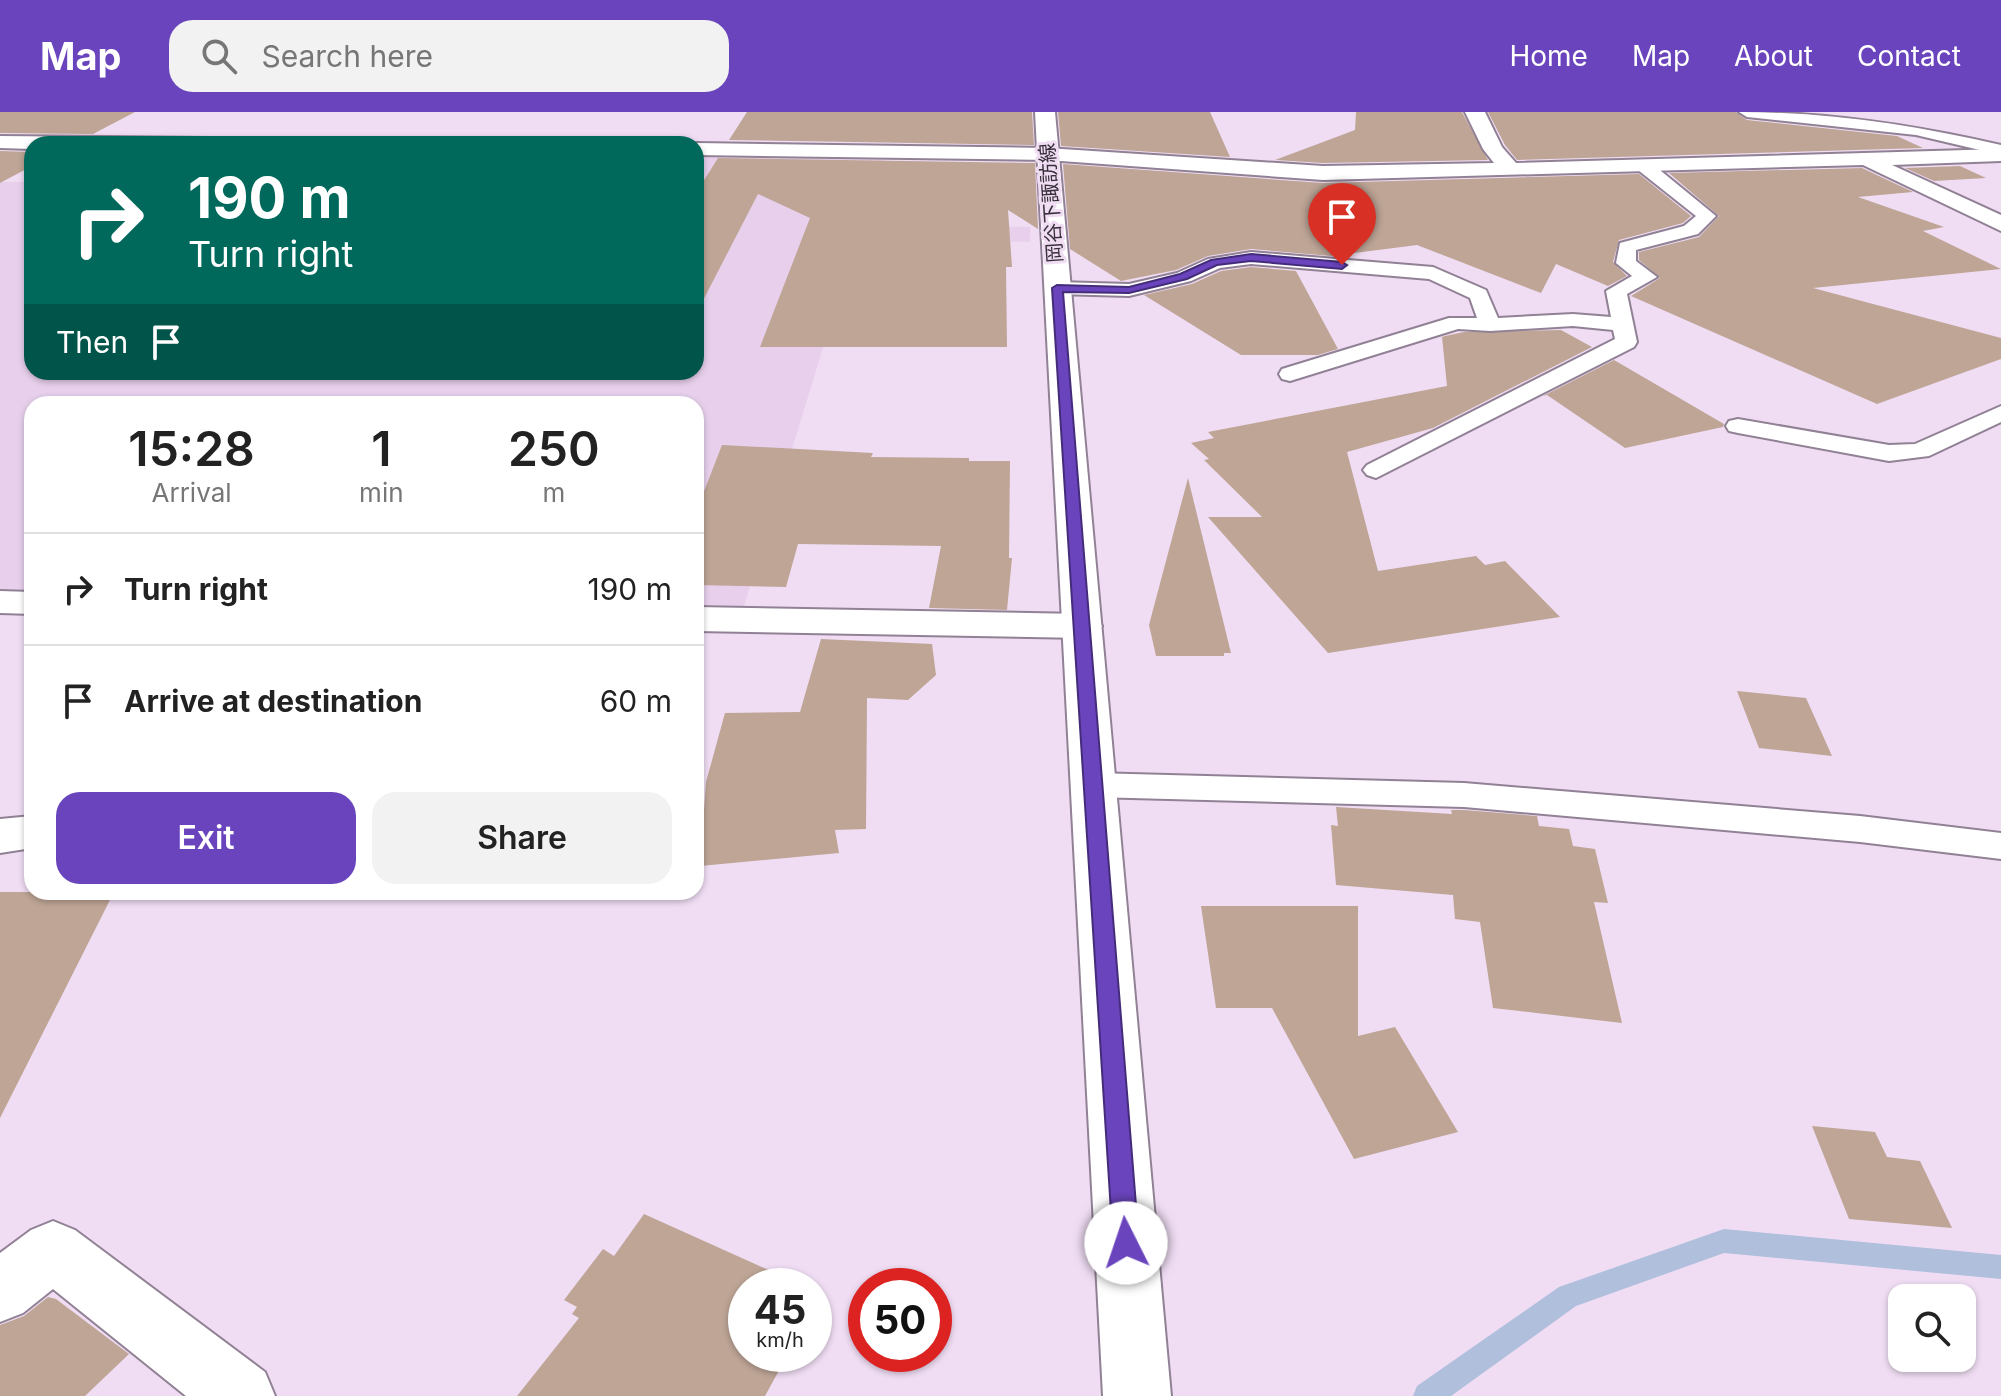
<!DOCTYPE html>
<html lang="en">
<head>
<meta charset="utf-8">
<style>
  :root { --surface:#fff; --page:#f2f2f2; --text:#222; --muted:#767676; --line:#e0e0e0; --accent:#6a44bd }
  body { margin:0; font-family:Inter,"Noto Sans JP",sans-serif; background:var(--page); color:var(--text); height:100vh; display:flex; flex-direction:column; font-size:30px; white-space:nowrap }
  * { box-sizing:border-box; margin:0 }
  p { font-size:26px; color:var(--muted) }
  .icon { flex:none; width:44px; height:44px; fill:none; stroke:currentColor; stroke-width:2; stroke-linecap:round; stroke-linejoin:round }
  .map { position:relative; flex:1; overflow:hidden }
  .details { position:absolute; left:24px; top:284px; width:680px; height:504px; display:flex; flex-direction:column; background:var(--surface); border-radius:24px; box-shadow:0 2px 6px #0004 }
  .details>* { flex:none }
  .hud { position:absolute; left:24px; top:24px; width:680px; height:244px; border-radius:24px; box-shadow:0 2px 6px #0004; background:#00695c; color:#fff; overflow:hidden }
  .tools { position:absolute; left:1888px; top:1172px; display:grid; gap:16px }
  .tools a { display:grid; place-items:center; width:88px; height:88px; border-radius:16px; background:var(--surface); box-shadow:0 2px 6px #0004; font-size:40px }
  .speed { position:absolute; left:728px; top:1156px; display:flex; gap:16px; font-size:40px; font-weight:700; text-align:center }
  .speed>* { display:grid; place-content:center; width:104px; height:104px; border-radius:50%; background:var(--surface); box-shadow:0 2px 6px #0004; line-height:1 }
  .speed small { font-size:20px; font-weight:400 }
  .speed .limit { border:12px solid #d22; background:#fff; color:#111 }
  .pin { position:absolute; display:grid; place-items:center; width:68px; height:68px; color:#fff; margin:-82px -34px; border-radius:50% 50% 50% 0; rotate:-45deg; box-shadow:0 0 8px #0007 }
  .pin .icon { rotate:45deg }
  .me { position:absolute; width:88px; margin:-44px; rotate:356deg; stroke-linejoin:round; filter:drop-shadow(0 0 6px #0008) }
  .turn { display:flex; align-items:center; gap:28px; height:168px; padding:0 32px; font-size:36px }
  .turn .icon { width:104px; height:104px; stroke-width:2.5 }
  .turn b { display:block; font-size:56px; line-height:68px }
  .then { display:flex; align-items:center; height:76px; padding:0 32px; background:#0003; gap:16px; font-size:30px }
  .eta { display:flex; justify-content:space-evenly; align-items:center; height:136px; text-align:center }
  .eta b { font-size:48px; font-weight:600; line-height:56px }
  .cta { display:flex; gap:16px; margin-top:auto; padding:16px 32px }
  .cta a { flex:1; height:92px; border-radius:24px; background:var(--accent); color:#fff; font-size:32px; font-weight:600; line-height:92px; text-align:center }
  .cta a+a { background:var(--page); color:var(--text) }
  ul { padding:0; list-style:none }
  li { display:flex; align-items:center; gap:24px; height:112px; padding:0 32px; border-top:2px solid var(--line) }
  li div { flex:1 }
  li b { display:block; font-size:30px }
  li em { font-style:normal }
  header { display:flex; align-items:center; gap:48px; box-sizing:border-box; height:112px; padding:0 40px; background:var(--accent); color:#fff }
  header strong { font-size:38px }
  nav { display:flex; gap:44px; margin-inline-start:auto; font-size:28px }
  .search { width:560px; height:72px; background:var(--page); display:flex; align-items:center; gap:20px; box-sizing:border-box; padding:0 28px; border-radius:24px; color:var(--muted); font-size:30px }
  .map>svg:first-child { display:block }
  .built { fill:#e8d0ec }
  .lines { fill:none; stroke-linecap:round; stroke-linejoin:round }
  .stream { fill:#afbfdc; fill-rule:evenodd }
  .building { fill:#bea596 }
  .lane-casing { stroke:#918195; stroke-width:4 }
  .street-casing { stroke:#918195; stroke-width:4 }
  .secondary-casing { stroke:#918195; stroke-width:4 }
  .lane { fill:#fff; fill-rule:evenodd }
  .street { fill:#fff; fill-rule:evenodd }
  .secondary { fill:#fff; fill-rule:evenodd }
  .route { fill:#6a44bd; stroke:#452c7b; stroke-width:2 }
  .labels { text-anchor:middle; stroke-width:6; stroke-linejoin:round; paint-order:stroke }
  .street-label { font-size:20px; fill:#373039; stroke:#f0ddf4 }
</style>
</head>
<body>
<header>
<strong>Map</strong>
<div class="search"><svg class="icon" aria-label="search" viewBox="0 0 24 24"><circle cx="10" cy="10" r="6"/><path d="M15 15l6 6"/></svg>Search here</div>
<nav><a>Home</a><a>Map</a><a>About</a><a>Contact</a></nav>
</header>
<div class="map">
<svg width="2001" height="1284" viewBox="0 0 2001 1284">
  <rect width="100%" height="100%" fill="#f0ddf4"/>
  <path class="built" d="M696,42H885L862,112L1030,115V130L856,128L744,494L696,493V292H32V479L0,478V70H32V260H696Z"/>
  <g class="lines">
    <path class="stream" d="M1724,1117L2001,1143V1167L1724,1141L1576,1194L1451,1284H1413L1417,1274L1559,1175Z"/>
  </g>
  <path class="building" d="M0,0H135L93,22L0,21Z
    M747,0H1032L1034,33L729,28Z
    M1058,0H1210L1230,45L1061,34Z
    M1356,0H1462L1488,48L1323,51L1275,48L1355,18Z
    M1488,0H1736L1747,8L1897,24L1923,36L1517,48L1505,33Z
    M0,39L32,40V54L0,71Z
    M718,46L1035,51L1038,117L1008,98L1012,155H1006L1007,235H760L810,106L758,82L696,202V81Z
    M1063,52L1323,71L1639,62L1691,104L1683,111L1619,128L1613,150L1627,164L1608,174L1556,152L1541,181L1417,133L1331,144L1251,137L1208,144L1176,158L1121,169L1070,137Z
    M1960,54L1986,66L1934,69L1905,56Z
    M1862,56L1913,80L1858,85L1944,115L1923,119L2001,157L1813,176L2001,226V247L1877,292L1631,184L1660,166L1639,148V140L1699,125L1719,104L1669,61Z
    M1251,155L1296,159L1338,237L1318,243H1241L1144,183L1192,172L1221,159Z
    M1561,218L1592,235L1433,316L1347,340L1378,459L1476,444L1485,453L1505,449L1560,505L1328,541L1208,405H1262L1204,348L1209,347L1191,331L1214,326L1208,320L1447,274L1442,225L1445,224L1464,220Z
    M1614,248L1724,312L1723,315L1625,336L1547,283L1543,284Z
    M722,333L873,341L871,345L969,346V349H1010L1009,446H1012L1007,498L929,496L941,434L798,432L786,475L696,473V400Z
    M1188,366L1231,541H1224V544H1156L1149,513Z
    M821,527L932,532L936,563L908,588L867,586L866,717L835,718L839,741L700,754L706,670L725,601L800,600Z
    M1737,579L1806,586L1832,644L1759,636Z
    M1336,695L1452,702L1451,698H1464L1537,704L1539,714L1569,717L1573,734L1595,737L1608,791L1594,790L1622,911L1493,896L1480,810L1455,807L1453,783L1336,773L1331,713L1338,714Z
    M0,780H114L0,1006Z
    M1201,794H1358V924L1395,915L1458,1020L1354,1047L1272,896H1216Z
    M1812,1014L1875,1020L1887,1045L1920,1049L1952,1116L1849,1107Z
    M644,1102L804,1174H746V1242H788L765,1284H517L579,1206L572,1202L577,1195L564,1188L603,1137L614,1144Z
    M48,1185L56,1187L129,1242L85,1284H0V1213L24,1204Z"/>
  <g class="lines">
    <defs>
      <path id="lane" d="M1739,0C1829,0 1914,13 2001,33V43L1916,23L1747,5Z
        M1644,49L1650,50L1716,104L1698,122L1636,138V149L1657,165L1627,182L1637,230L1634,235L1376,366L1367,363L1363,358L1367,353L1615,227L1613,218L1573,214L1490,219L1458,217L1290,269L1282,267L1279,262L1282,257L1449,206H1477L1470,186L1429,167L1251,152L1220,156L1191,169L1129,184L1057,182L1047,176L1057,170L1129,172L1177,161L1208,147L1251,140L1433,155L1486,178L1498,206L1573,202L1611,205L1606,179L1632,164L1616,151L1620,131L1684,114L1696,104L1638,58L1636,54Z
        M2001,294V310L1929,344L1889,349L1738,321L1729,319L1726,314L1729,309L1738,307L1889,333L1915,332Z
        M1093,661L1464,671L1860,704L2001,721V747L1860,730L1464,695L1093,685L1081,681L1076,673L1081,665Z"/>
      <path id="street" d="M1465,0H1485L1502,35L1516,51L2001,37V49L1892,53L2001,103V119L1863,53L1323,68L1047,48L696,43V32H691L696,31L1047,36L1323,54L1494,51L1483,37Z
        M0,24L211,26L221,32H32V37L0,36Z
        M0,479L32,480V502L0,501Z
        M696,495L1082,502L1096,506L1102,514L1096,522L1082,526L696,519Z
        M32,704V736L0,741V707Z
        M53,1109L75,1118L265,1260L275,1284H186L53,1177L23,1201L0,1210V1141L31,1118Z"/>
      <path id="secondary" d="M1035,0H1055L1171,1284H1103Z"/>
    </defs>
    <use href="#lane" class="lane-casing"/>
    <use href="#street" class="street-casing"/>
    <use href="#secondary" class="secondary-casing"/>
    <use href="#lane" class="lane"/>
    <use href="#street" class="street"/>
    <use href="#secondary" class="secondary"/>
  </g>
  <path class="route" d="M1251,142L1342,150L1347,153L1342,157L1251,149L1217,153L1187,167L1129,181L1063,180L1139,1131L1135,1140L1126,1143L1117,1140L1113,1131L1052,176L1057,173L1129,175L1180,162L1211,148Z"/>
  <g class="labels">
    <g class="street-label">
      <text transform="translate(1051 91) rotate(-94)" y="7">岡谷下諏訪線</text>
    </g>
  </g>
</svg>
<div class="tools">
<a><svg class="icon" aria-label="search" viewBox="0 0 24 24"><circle cx="10" cy="10" r="6"/><path d="M15 15l6 6"/></svg></a>
</div>
<div class="speed"><div>45<small>km/h</small></div><div class="limit">50</div></div>
<div class="pin" style="left:1342px;top:153px;background:#d93025"><svg class="icon" aria-label="arrive" viewBox="0 0 24 24"><path d="M6 21V4h12l-3 4 3 4H6"/></svg></div>
<svg class="me" style="left:1126px;top:1131px" viewBox="-20 -20 40 40"><circle r="19" fill="#fff"/><path d="M0-13L10 11 0 6-10 11z" fill="#6a44bd"/></svg>
<div class="hud">
<div class="turn"><svg class="icon" aria-label="right" viewBox="0 0 24 24"><path d="M7 20v-9h11M14 6l5 5-5 5"/></svg><div><b>190 m</b>Turn right</div></div>
<div class="then">Then<svg class="icon" aria-label="arrive" viewBox="0 0 24 24"><path d="M6 21V4h12l-3 4 3 4H6"/></svg></div>
</div>
<section class="details">
<div class="eta">
<div><b>15:28</b><p>Arrival</p></div>
<div><b>1</b><p>min</p></div>
<div><b>250</b><p>m</p></div>
</div>
<ul>
<li><svg class="icon" aria-label="right" viewBox="0 0 24 24"><path d="M7 20v-9h11M14 6l5 5-5 5"/></svg><div><b>Turn right</b></div><em>190 m</em></li>
<li><svg class="icon" aria-label="arrive" viewBox="0 0 24 24"><path d="M6 21V4h12l-3 4 3 4H6"/></svg><div><b>Arrive at destination</b></div><em>60 m</em></li>
</ul>
<div class="cta"><a>Exit</a><a>Share</a></div>
</section>
</div>
</body>
</html>
